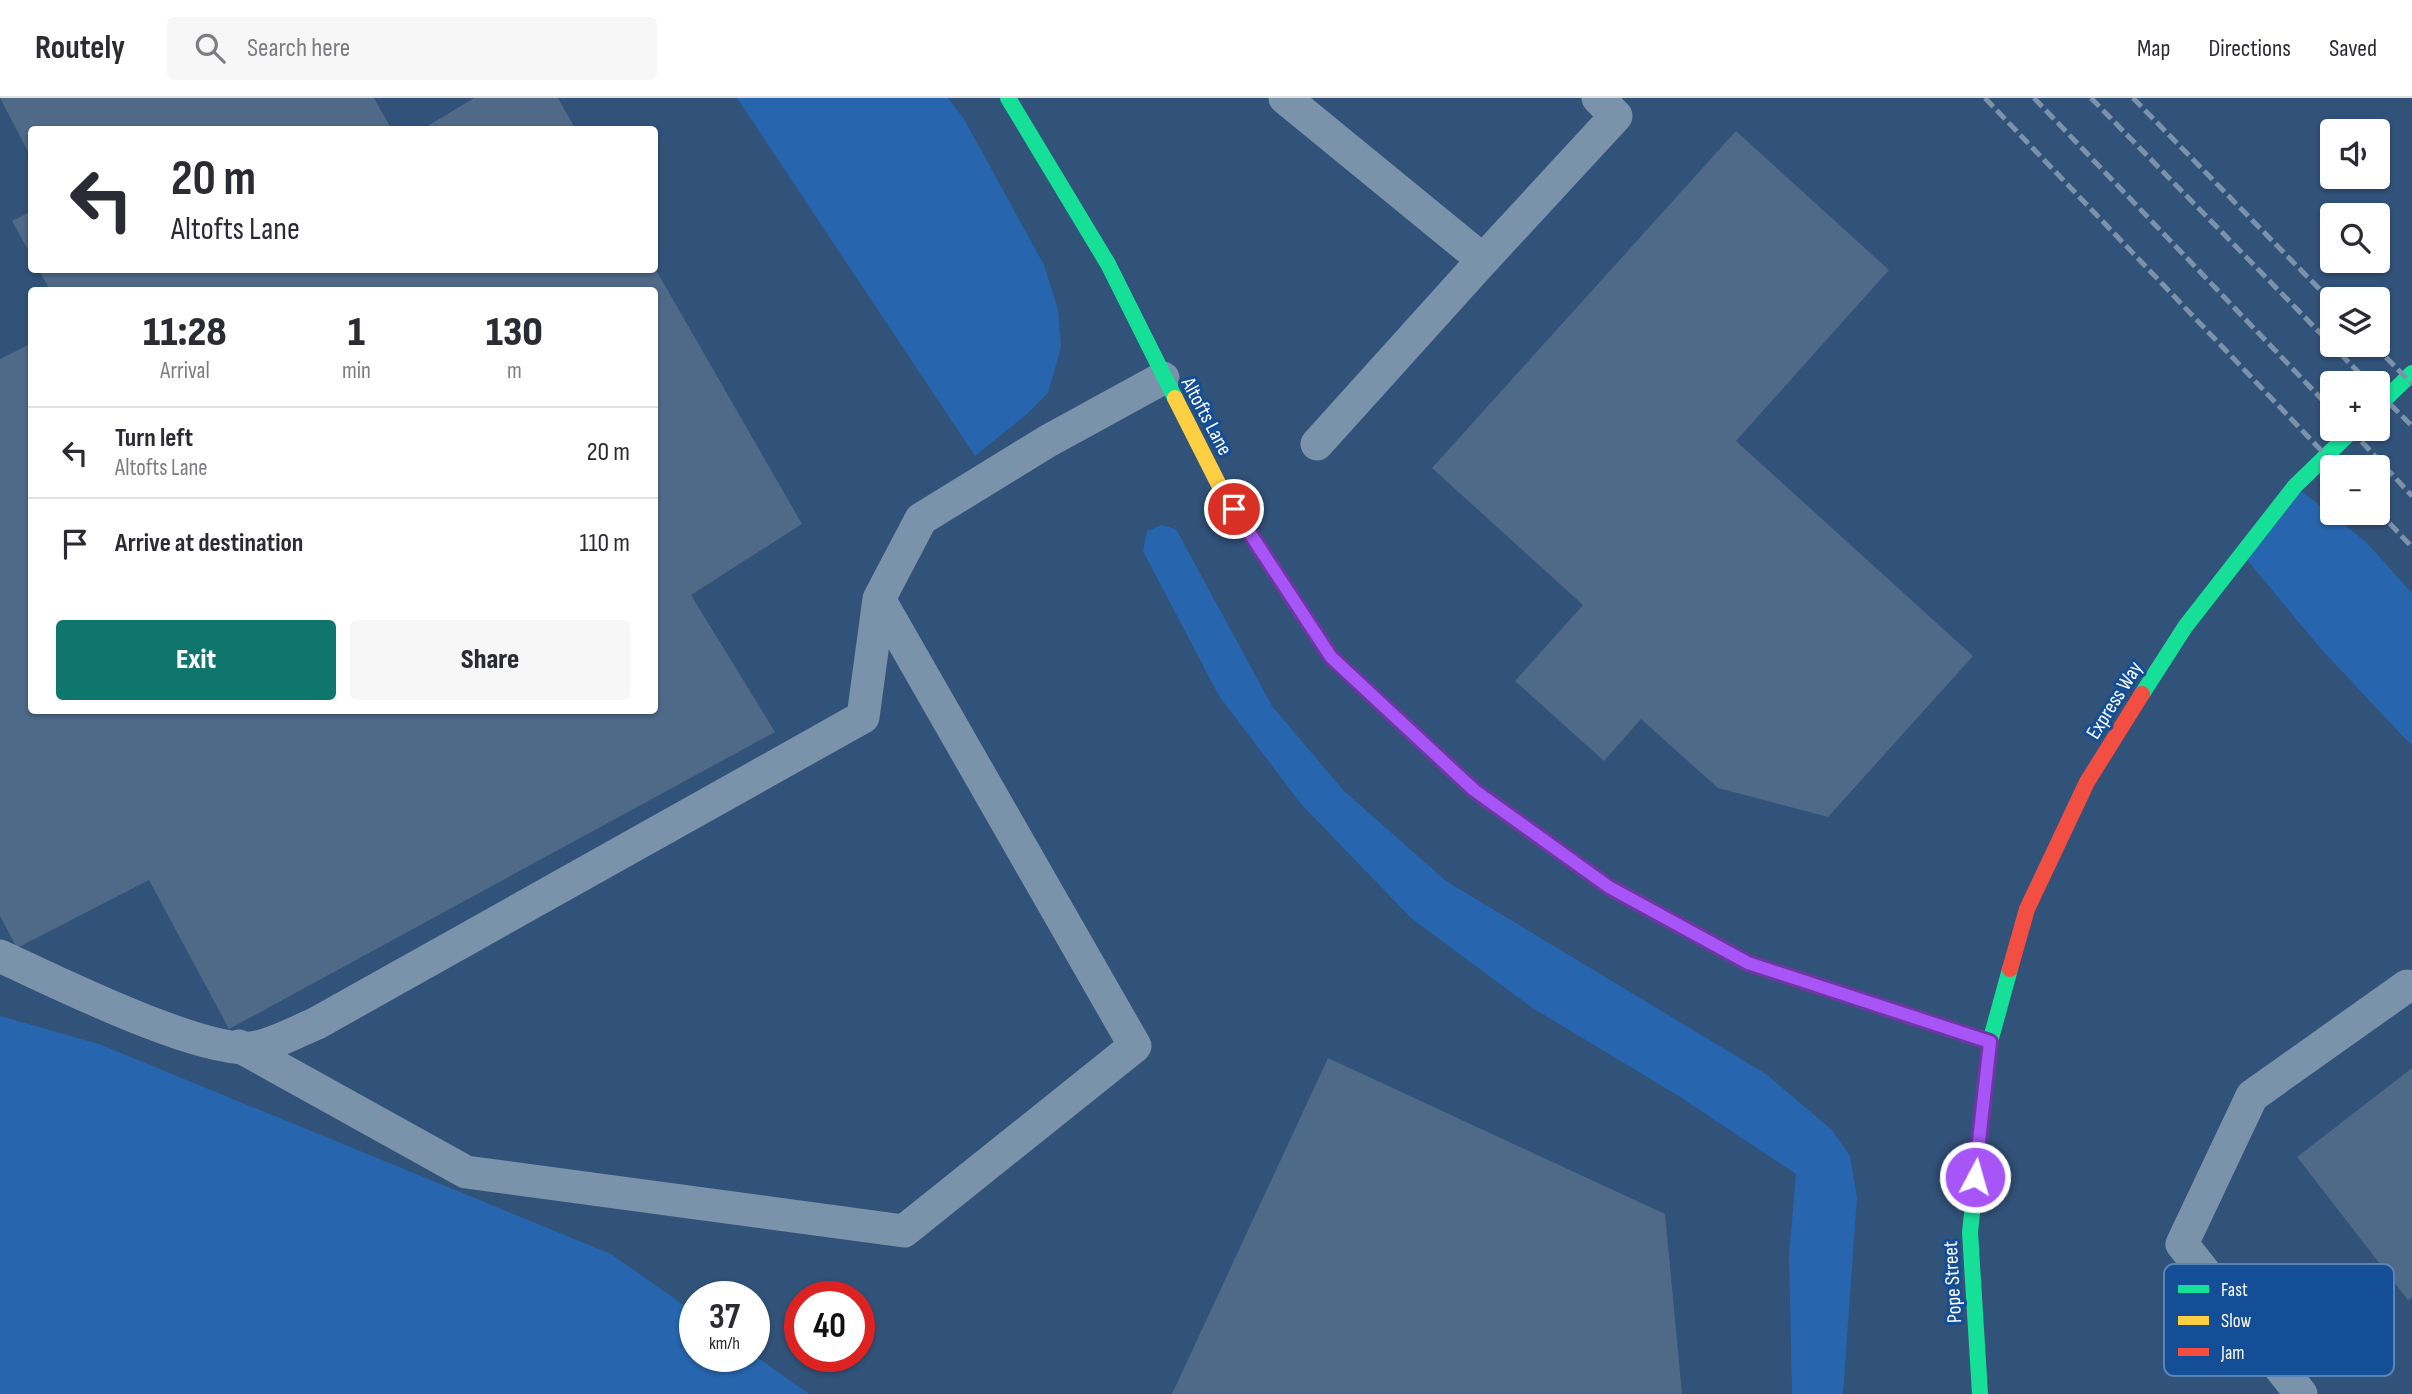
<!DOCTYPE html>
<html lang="en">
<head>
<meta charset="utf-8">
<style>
  :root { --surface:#fff; --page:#f7f7f7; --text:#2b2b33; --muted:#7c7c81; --line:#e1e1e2; --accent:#0f766e }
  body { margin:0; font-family:"Sofia Sans Condensed",sans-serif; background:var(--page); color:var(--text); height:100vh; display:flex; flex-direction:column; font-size:26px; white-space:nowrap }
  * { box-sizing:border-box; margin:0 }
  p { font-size:23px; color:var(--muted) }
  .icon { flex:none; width:38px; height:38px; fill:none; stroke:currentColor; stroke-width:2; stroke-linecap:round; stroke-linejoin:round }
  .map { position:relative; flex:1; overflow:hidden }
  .sheet { position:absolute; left:28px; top:189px; width:630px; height:427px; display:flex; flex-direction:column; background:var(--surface); border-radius:7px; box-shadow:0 2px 5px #0004 }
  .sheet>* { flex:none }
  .banner { position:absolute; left:28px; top:28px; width:630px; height:147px; border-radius:7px; box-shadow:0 2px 5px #0004; background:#fff; color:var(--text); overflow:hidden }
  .buttons { position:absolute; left:2320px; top:21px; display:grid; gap:14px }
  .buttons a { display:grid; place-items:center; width:70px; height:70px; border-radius:7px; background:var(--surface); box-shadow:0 2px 5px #0004; font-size:35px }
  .speed { position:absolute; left:679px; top:1183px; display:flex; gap:14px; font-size:35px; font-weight:700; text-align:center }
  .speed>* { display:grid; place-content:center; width:91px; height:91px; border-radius:50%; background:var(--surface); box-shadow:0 2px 5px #0004; line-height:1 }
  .speed small { font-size:18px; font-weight:400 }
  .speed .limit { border:10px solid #d22; background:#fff; color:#111 }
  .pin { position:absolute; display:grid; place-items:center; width:60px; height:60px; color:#fff; margin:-30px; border:4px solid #fff; border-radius:50%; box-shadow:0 2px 7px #0007 }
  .me { position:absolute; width:77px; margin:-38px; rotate:6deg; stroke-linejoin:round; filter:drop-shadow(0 0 5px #0008) }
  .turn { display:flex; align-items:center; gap:24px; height:147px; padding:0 28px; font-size:32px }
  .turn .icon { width:91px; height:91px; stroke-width:2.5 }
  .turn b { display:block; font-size:49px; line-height:60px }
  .eta { display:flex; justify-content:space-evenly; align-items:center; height:119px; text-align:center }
  .eta b { font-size:42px; font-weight:800; line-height:49px }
  .primary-button { display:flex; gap:14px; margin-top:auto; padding:14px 28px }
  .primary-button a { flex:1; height:80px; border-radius:7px; background:var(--accent); color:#fff; font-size:28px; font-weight:800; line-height:80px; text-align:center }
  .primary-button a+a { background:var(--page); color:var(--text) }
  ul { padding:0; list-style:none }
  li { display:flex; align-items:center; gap:21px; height:91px; padding:0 28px; border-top:2px solid var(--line) }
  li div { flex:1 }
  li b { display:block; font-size:26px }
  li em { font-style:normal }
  header { display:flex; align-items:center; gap:42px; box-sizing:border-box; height:98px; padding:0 35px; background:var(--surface); border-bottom:2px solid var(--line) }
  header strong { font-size:33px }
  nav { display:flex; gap:38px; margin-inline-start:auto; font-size:24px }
  .search { width:490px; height:63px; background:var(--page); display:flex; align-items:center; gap:18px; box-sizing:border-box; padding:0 24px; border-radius:7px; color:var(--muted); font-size:26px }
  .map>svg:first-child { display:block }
  .green { fill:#2765ae }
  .building { fill:#4f6988 }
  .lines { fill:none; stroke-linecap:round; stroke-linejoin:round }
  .lane { stroke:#7b92ab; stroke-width:33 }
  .fast { stroke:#16e098; stroke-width:16 }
  .slow { stroke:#ffcf43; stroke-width:16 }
  .jam { stroke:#f24e42; stroke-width:16 }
  .rail { stroke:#7c92ab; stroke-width:5; stroke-dasharray:12 5; stroke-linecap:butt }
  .route-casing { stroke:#6d37a1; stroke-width:18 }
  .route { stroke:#a855f7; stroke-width:12 }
  .labels { text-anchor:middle; stroke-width:6; stroke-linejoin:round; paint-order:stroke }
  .street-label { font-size:21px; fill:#fff; stroke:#134e97 }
  .key { fill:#134e97; stroke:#5a83b6; stroke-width:2 }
  .key-label { font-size:19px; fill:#fff }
</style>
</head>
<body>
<header>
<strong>Routely</strong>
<div class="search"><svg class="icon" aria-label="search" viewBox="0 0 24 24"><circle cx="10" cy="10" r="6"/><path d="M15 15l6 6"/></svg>Search here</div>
<nav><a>Map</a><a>Directions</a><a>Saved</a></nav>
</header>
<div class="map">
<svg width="2412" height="1296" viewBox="0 0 2412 1296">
  <rect width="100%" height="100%" fill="#315279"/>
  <path class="green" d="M737,0H948L964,21L1044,167L1058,212L1061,249L1048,295L1027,316L975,358Z
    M2295,388L2366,444L2412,495V648L2321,551L2242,456Z
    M1162,427L1176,431L1272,608L1343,692L1446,783L1766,976L1832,1032L1850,1058L1857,1100L1843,1296H1792L1789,1156L1796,1076L1677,997L1531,909L1411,820L1301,706L1219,598L1143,453L1147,433Z
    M0,918L99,946L611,1156L695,1215V1258L754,1257L809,1296H0Z"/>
  <path class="building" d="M0,0H374L392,32H32V61Z
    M474,0H558L576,32H421Z
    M1736,33L1889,172L1736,343L1973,558L1828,719L1718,690L1641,621L1604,663L1515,583L1583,507L1432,370Z
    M32,113V159L12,123Z
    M39,172H656L802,426L691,497L775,634L229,931L149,782L17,850L0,818V261L32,245V612H654V192H50Z
    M1328,960L1665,1116L1682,1296H1172Z
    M2412,970V1199L2408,1202L2297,1059Z"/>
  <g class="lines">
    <path class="lane" d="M1285,0L1483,162L1616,18L1598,0
      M1317,346L1483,162
      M0,858C50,881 208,960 257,949C277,945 298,933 317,925L863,619L879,501L921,421L1048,343L1163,280
      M239,948L466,1074L904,1133L1135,948L879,501
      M2301,1296L2182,1146L2252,998L2407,888"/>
    <path class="fast" d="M1008,0L1108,166L1175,300
      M2378,308L2412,275
      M1353,579L1473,692L1609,789L1748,865L1850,898
      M2142,596L2185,529L2295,388L2354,331
      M1980,1296L1970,1134L1990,944L2010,871"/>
    <path class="slow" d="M1175,300L1220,389L1331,559L1353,579"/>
    <path class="jam" d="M2010,871L2027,811L2087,684L2142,596
      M1850,898L1990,944"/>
    <path class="rail" d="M1985,0L2337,369
      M2034,0L2333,313
      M2091,0L2369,285
      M2133,0L2333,205
      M2374,247L2412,286
      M2378,294L2412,328
      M2350,331L2412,398
      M2378,413L2412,449"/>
  </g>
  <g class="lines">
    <defs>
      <path id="route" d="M1234,411L1331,559L1474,692L1609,789L1748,865L1990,944L1975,1079"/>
    </defs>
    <use href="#route" class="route-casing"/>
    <use href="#route" class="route"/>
  </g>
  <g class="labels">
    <g class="street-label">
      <text transform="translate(1207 318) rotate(62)" y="7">Altofts Lane</text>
      <text transform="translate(2114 602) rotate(-58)" y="7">Express Way</text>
      <text transform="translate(1952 1184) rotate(-93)" y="7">Pope Street</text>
    </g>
  </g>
  <rect x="2164" y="1166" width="230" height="112" rx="10" class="key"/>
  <rect x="2178" y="1187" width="31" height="8" fill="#16e098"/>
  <rect x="2178" y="1218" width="31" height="9" fill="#ffcf43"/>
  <rect x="2178" y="1250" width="31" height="8" fill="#f24e42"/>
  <g class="key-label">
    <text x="2221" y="1198">Fast</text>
    <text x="2221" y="1229">Slow</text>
    <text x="2221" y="1261">Jam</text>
  </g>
</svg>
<div class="buttons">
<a><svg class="icon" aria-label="sound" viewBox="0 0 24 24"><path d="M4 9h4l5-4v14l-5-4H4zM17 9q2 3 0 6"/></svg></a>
<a><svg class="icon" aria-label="search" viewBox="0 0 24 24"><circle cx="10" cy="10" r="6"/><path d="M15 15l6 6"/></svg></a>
<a><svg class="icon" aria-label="layers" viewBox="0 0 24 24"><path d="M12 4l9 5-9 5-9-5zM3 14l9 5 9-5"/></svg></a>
<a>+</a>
<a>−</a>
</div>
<div class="speed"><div>37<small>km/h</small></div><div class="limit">40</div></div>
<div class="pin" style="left:1234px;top:411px;background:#d93025"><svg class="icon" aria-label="arrive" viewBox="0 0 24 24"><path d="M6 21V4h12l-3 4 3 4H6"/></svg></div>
<svg class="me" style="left:1975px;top:1079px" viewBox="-20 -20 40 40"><circle r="17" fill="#a855f7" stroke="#fff" stroke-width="3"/><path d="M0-11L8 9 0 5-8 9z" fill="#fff"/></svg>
<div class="banner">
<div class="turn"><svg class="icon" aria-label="left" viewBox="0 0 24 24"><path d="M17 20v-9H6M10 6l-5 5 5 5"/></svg><div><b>20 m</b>Altofts Lane</div></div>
</div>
<section class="sheet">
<div class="eta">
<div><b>11:28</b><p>Arrival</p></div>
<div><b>1</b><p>min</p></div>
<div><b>130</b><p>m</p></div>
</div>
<ul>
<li><svg class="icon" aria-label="left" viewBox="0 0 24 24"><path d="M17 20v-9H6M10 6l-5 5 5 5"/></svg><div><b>Turn left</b><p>Altofts Lane</p></div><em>20 m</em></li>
<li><svg class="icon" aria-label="arrive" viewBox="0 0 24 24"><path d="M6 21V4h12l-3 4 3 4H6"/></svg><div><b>Arrive at destination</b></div><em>110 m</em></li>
</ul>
<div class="primary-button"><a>Exit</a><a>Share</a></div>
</section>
</div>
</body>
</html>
